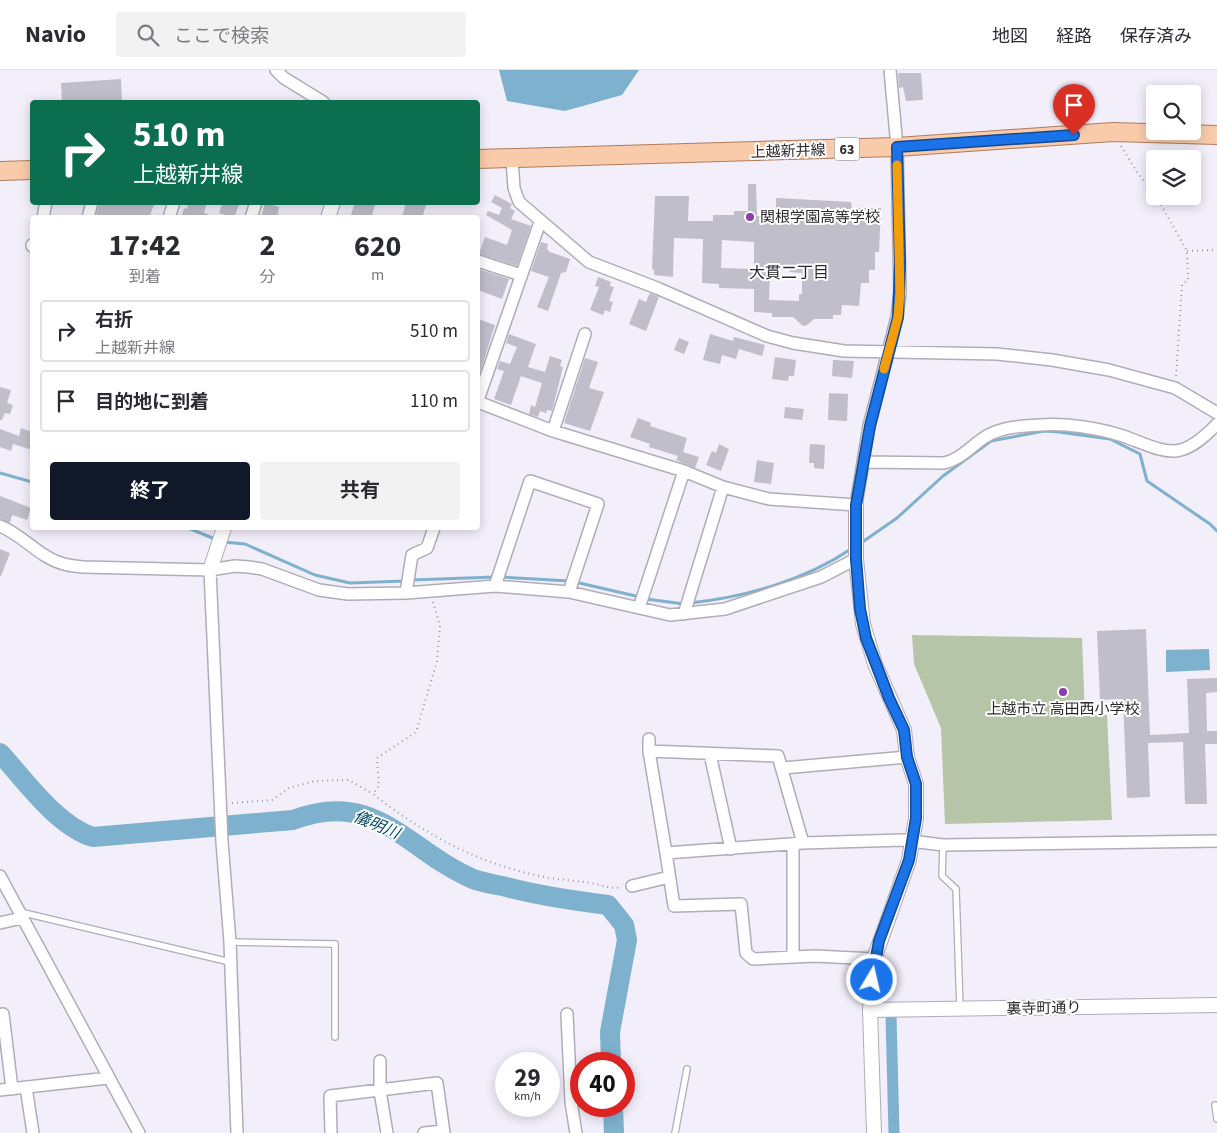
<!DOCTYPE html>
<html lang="ja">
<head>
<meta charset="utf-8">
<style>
  :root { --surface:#fff; --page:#f2f2f3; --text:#2b2b33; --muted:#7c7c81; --line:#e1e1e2; --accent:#111827 }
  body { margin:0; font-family:"Source Sans 3","Noto Sans JP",sans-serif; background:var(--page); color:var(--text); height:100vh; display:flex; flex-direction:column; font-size:19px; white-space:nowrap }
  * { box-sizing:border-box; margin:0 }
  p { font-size:16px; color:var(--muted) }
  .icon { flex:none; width:28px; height:28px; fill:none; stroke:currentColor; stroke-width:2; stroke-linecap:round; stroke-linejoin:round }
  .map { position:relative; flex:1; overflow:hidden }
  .drawer { position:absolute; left:30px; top:145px; width:450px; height:315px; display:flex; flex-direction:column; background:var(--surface); border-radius:5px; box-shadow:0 2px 12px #0003 }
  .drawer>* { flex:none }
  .hud { position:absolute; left:30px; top:30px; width:450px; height:105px; border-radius:5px; box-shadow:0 2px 12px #0003; background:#0b6e4f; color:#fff; overflow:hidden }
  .buttons { position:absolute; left:1146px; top:15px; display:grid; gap:10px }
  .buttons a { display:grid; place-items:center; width:55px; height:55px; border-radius:5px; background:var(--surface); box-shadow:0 2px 12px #0003; font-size:25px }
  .speed { position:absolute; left:495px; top:982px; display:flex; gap:10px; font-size:25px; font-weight:700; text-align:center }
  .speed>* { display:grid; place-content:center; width:65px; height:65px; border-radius:50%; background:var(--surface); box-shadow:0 2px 12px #0003; line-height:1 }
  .speed small { font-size:12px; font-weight:400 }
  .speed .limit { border:8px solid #d22; background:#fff; color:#111 }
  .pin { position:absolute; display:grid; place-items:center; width:42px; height:42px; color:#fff; margin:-51px -21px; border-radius:50% 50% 50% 0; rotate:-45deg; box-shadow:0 0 5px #0007 }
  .pin .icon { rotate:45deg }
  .me { position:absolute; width:55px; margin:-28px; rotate:9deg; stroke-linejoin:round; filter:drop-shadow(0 0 4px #0008) }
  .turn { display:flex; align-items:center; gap:18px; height:105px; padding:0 20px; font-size:22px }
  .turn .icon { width:65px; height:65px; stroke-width:2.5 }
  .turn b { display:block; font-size:35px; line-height:42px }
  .eta { display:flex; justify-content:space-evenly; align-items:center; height:85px; text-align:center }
  .eta b { font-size:30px; font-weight:700; line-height:35px }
  .primary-button { display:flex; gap:10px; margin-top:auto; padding:10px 20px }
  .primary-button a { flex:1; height:58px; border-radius:5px; background:var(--accent); color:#fff; font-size:20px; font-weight:700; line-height:58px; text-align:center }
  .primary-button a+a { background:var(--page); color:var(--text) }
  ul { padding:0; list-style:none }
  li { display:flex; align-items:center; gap:15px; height:62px; margin:0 10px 8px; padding:0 10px; border:2px solid var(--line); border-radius:5px }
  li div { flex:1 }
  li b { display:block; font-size:19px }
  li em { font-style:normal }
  header { display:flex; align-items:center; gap:30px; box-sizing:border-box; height:70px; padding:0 25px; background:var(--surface); border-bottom:1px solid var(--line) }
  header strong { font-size:24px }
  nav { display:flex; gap:28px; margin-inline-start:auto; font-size:18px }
  .search { width:350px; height:45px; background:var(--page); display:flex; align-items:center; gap:12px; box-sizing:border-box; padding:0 18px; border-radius:5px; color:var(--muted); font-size:19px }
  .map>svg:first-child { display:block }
  .green { fill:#b6c5a7 }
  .water { fill:#7eb1cd }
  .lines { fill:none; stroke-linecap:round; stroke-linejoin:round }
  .stream { stroke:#7eb1cd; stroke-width:3 }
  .canal { stroke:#7eb1cd; stroke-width:11 }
  .river { stroke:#7eb1cd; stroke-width:20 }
  .building { fill:#c0beca; fill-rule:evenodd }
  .service-casing { stroke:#b1acb8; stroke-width:8 }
  .minor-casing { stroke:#b1acb8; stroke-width:14 }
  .tertiary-casing { stroke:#b1acb8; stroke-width:16 }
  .primary-casing { stroke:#af7c5b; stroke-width:20 }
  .path { stroke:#9c99a2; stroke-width:2; stroke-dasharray:1 4; stroke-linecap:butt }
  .service { stroke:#fff; stroke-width:5.5 }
  .minor { stroke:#fff; stroke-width:11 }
  .tertiary { stroke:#fff; stroke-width:14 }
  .primary { stroke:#facbaa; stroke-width:18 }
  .route-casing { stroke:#114b97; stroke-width:12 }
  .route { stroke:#1a73e8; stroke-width:9 }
  .slow { stroke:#f59e0b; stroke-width:9 }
  .poi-dot { fill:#8a3cad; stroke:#fff; stroke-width:2 }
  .labels { text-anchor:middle; stroke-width:4; stroke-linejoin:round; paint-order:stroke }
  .shield { fill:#fff; stroke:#6b6a6d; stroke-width:1 }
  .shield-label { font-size:14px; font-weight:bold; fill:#2c2a2f }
  .street-label { font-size:15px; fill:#2c2a2f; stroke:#fff }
  .poi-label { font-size:15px; fill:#2c2a2f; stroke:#fff; text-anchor:start }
  .neighbourhood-label { font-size:16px; fill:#2c2a2f; stroke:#fff }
  .water-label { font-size:16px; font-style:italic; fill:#024966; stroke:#fff }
</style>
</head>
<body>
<header>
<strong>Navio</strong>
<div class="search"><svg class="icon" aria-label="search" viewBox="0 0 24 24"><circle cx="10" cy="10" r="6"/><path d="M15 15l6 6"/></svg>ここで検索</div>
<nav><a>地図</a><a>経路</a><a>保存済み</a></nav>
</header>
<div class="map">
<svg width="1217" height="1063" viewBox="0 0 1217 1063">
  <rect width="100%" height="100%" fill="#f2eefa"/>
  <path class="green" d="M912,565L1082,568L1085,646L1107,645L1112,750L945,754L941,658L914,594Z"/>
  <path class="water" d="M499,0H639L622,25L565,41L507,31Z
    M1209,579L1210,600L1166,602V580Z"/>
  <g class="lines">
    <path class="stream" d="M0,403L32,412
      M188,458L215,469
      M223,472L245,474L315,505L350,513L405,511
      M861,473L897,448L943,406L991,371L1044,361L1059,362L1110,369L1140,384L1147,411L1210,454L1217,461
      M501,507L569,511
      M411,510L495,507
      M575,512L640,527
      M646,529L684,534
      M690,533C746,527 805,510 851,479"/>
    <path class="canal" d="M891,945L894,1063"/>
    <path class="river" d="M0,683C25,710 57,756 93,767L293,750C376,718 406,780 473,809C484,813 498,815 510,818C542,826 575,831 608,835L624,855L627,870L610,962L611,994
      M613,1036L614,1063"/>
  </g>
  <path class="building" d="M898,3H921L923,30L906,31L903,17L899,18Z
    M121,9L122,32H62L61,13Z
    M748,114H756L757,146L776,145V128L851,132L852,138H881L879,182H875V200H869V213H861L859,236L842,235L841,245H833V249H814L807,255L803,256L793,247H772V243L754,242V219L719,218V214L702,213L703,169L674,168L673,207L654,205V200L652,199L655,126H689L688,151H713V145H734V141H748ZM722,170L754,172V199L721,198ZM789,199L790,202L802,203V224H799V231L769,230L770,200Z
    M495,125L512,134L510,138L515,141L511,149L531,156L517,196L479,184L485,167L507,175L512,160L486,145L488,141L499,145L502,138L491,132Z
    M99,132L112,135L113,132H155L149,148H96Z
    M188,132H207L204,143L208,144L207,148H181L184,138L187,139Z
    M223,132H240L234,148L219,143Z
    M355,132H376L371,148H350Z
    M406,132H427L422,148H402Z
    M265,133L279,137L277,148H261Z
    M541,172L548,174L547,179L550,182L570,189L566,202L561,203L548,241L537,237L549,207L531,201Z
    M478,199L509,209L502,229L478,220Z
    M598,207L611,212L610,216L614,217L609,231L613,232L610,242L605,240L603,245L590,240L599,217L595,216Z
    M650,223L659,227L646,261L629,254L639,229L646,232Z
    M478,249L495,255L478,309Z
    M509,264L536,274L528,297L545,302L550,286L562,290L560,296L563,297L552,341L547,340L546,343L540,341L538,347L529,344L531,335L535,337L542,313L521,306L511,335L494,329L504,301L497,299L500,291L510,294L517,277L506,273Z
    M710,264L733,271L734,267L765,275L762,286L739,279L736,289L722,285L720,294L703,290Z
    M679,268L689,272L684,284L674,280Z
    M775,287L796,290L794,306H789L788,311L772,309Z
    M585,288L598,292L589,318L604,322L590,361L564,353Z
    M833,290L854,291L852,308L832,306Z
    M0,317L11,320L7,333L13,335L10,344L5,343L2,350H0Z
    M829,323L848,324L847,351L828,350Z
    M785,337L804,339L802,350L784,348Z
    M638,348L651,353L650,356L687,368L683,382L699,387L695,398L676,390L678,386L649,377L650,374L630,367Z
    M21,358L32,362V380L13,374L11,381L0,377V359L19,366Z
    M719,374L729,379L721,401L706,395L712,381L716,383Z
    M810,374L825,375L824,399L814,398V393H809Z
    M757,390L774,393L771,414L754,412Z
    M0,426L31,438L27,450L12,445L10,453L0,449Z
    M0,479L10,483L1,506H0Z
    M1146,559L1150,665L1189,663L1187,609L1217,608V622L1206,623L1207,661H1217V674H1205L1207,734H1185L1183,672L1148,673L1150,727L1127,728L1123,629L1100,630L1097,561Z"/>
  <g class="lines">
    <defs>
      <path id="service" d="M943,775L942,806L956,819L960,939
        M20,842L230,892
        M230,872L335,874V967
        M1215,1035L1217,1049
        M675,1063L687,999"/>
      <path id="minor" d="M276,0L284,8L323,32
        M512,89L514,118L519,132L589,192L657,218L767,266L793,273L844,281L997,284L1052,290L1109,300L1175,318L1217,343
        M43,148L46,132
        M88,148L92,132
        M169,148L174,132
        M251,148L256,132
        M32,175V176
        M478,191L521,205
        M478,330L540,152
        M478,332L553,361L684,401L723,417L769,429L856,435L869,356L897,247L900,223L897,77L890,0
        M553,361L585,264
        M864,392L944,393C961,389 970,377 985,367C1001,357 1021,356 1040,355C1066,353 1098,358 1123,366C1167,382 1179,394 1217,354
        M0,456C23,465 40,488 64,494C70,496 77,496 83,497L210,500L235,496L249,497L262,499L319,520L348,524L406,523L495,516L569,522L670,545L725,539L821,507L856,489
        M210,500L222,772L230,872L237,1063
        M495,516L530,411L598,434L569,522
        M406,523L412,485L427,478L434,458
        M639,538L684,401
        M684,544L723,417
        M649,681V669
        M710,684L731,779
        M783,698L907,687
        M793,774V887
        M666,783L649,681L778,686L803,773
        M0,806L139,1063
        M632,816L669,807
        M0,853L22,848
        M874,889L815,886L753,889L746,883L741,834L674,836L666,783L803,773L903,770L943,775L1217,771
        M567,944L571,1032L576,1063
        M0,945L3,944L12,1019
        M380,991V1021L387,1063
        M26,1017L33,1063
        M0,1020L108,1008
        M331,1063L330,1026L437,1013L444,1063
        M424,1063L444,1061"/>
      <path id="tertiary" d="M328,148L333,132
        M856,435V489L863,554L875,594L904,660L907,687L916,714V748L909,790L874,889L870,940L874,1063
        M210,500L224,458
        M870,940L1217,935"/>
      <path id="primary" d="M478,89L897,77L1113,62L1217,65
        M0,101L32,100"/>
    </defs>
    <use href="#service" class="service-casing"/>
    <use href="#minor" class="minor-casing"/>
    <use href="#tertiary" class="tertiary-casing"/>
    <use href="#primary" class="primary-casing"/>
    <path class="path" d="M1121,76L1137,102L1155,125
      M1156,126L1187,181L1188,210L1182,215L1176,306
      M1187,181L1217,180
      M433,532L440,556L437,591L416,662L377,688L379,716L373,724C423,763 473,791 535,805C551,809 568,810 584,812C597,813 609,820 622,817
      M232,733L272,730L289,718L315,711L349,710L373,724"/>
    <use href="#service" class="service"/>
    <use href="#minor" class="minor"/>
    <use href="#tertiary" class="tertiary"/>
    <use href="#primary" class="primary"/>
  </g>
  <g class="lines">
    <defs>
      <path id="route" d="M872,910L879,871L909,790L916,748V714L907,687L904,660L889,628L866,568L860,539L856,489V435L870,356L898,247L900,193L897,77L1074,65"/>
    </defs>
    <use href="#route" class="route-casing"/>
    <use href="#route" class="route"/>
    <path class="slow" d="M884,299L898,247L900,223L897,95"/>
  </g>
  <g class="poi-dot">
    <circle cx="750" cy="147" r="5"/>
    <circle cx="1063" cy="622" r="5"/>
  </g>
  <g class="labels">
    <rect class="shield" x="834.5" y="67.5" width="25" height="23" rx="4"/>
    <g class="shield-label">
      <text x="847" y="84">63</text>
    </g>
    <g class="street-label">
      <text transform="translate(788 81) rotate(-2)" y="5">上越新井線</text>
      <text transform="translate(1044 938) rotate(-1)" y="5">裏寺町通り</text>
    </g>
    <g class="poi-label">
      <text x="760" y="152">関根学園高等学校</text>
      <text x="1063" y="644" text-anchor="middle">上越市立 高田西小学校</text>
    </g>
    <g class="neighbourhood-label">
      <text x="789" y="208">大貫二丁目</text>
    </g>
    <g class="water-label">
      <text transform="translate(377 754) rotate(23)" y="6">儀明川</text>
    </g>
  </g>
</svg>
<div class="buttons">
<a><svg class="icon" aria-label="search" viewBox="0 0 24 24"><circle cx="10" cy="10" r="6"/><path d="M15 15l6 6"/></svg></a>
<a><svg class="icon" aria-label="layers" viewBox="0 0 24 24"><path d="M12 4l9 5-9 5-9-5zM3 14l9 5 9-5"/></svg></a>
</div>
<div class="speed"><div>29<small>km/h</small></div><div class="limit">40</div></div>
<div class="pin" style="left:1074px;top:65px;background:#d93025"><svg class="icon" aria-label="arrive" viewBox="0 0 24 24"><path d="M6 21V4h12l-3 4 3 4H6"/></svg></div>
<svg class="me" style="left:872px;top:910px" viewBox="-20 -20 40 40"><circle r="17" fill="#1a73e8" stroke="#fff" stroke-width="3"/><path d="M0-11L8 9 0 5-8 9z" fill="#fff"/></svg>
<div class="hud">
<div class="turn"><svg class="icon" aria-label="right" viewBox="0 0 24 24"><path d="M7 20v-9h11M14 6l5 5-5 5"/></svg><div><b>510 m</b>上越新井線</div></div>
</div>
<section class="drawer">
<div class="eta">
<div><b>17:42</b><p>到着</p></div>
<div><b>2</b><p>分</p></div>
<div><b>620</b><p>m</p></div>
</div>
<ul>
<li><svg class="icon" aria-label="right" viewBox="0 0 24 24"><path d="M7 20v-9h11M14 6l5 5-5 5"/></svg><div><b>右折</b><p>上越新井線</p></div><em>510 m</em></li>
<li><svg class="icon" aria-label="arrive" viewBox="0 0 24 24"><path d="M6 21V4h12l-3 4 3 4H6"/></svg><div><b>目的地に到着</b></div><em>110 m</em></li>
</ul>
<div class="primary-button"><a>終了</a><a>共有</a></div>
</section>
</div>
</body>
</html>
